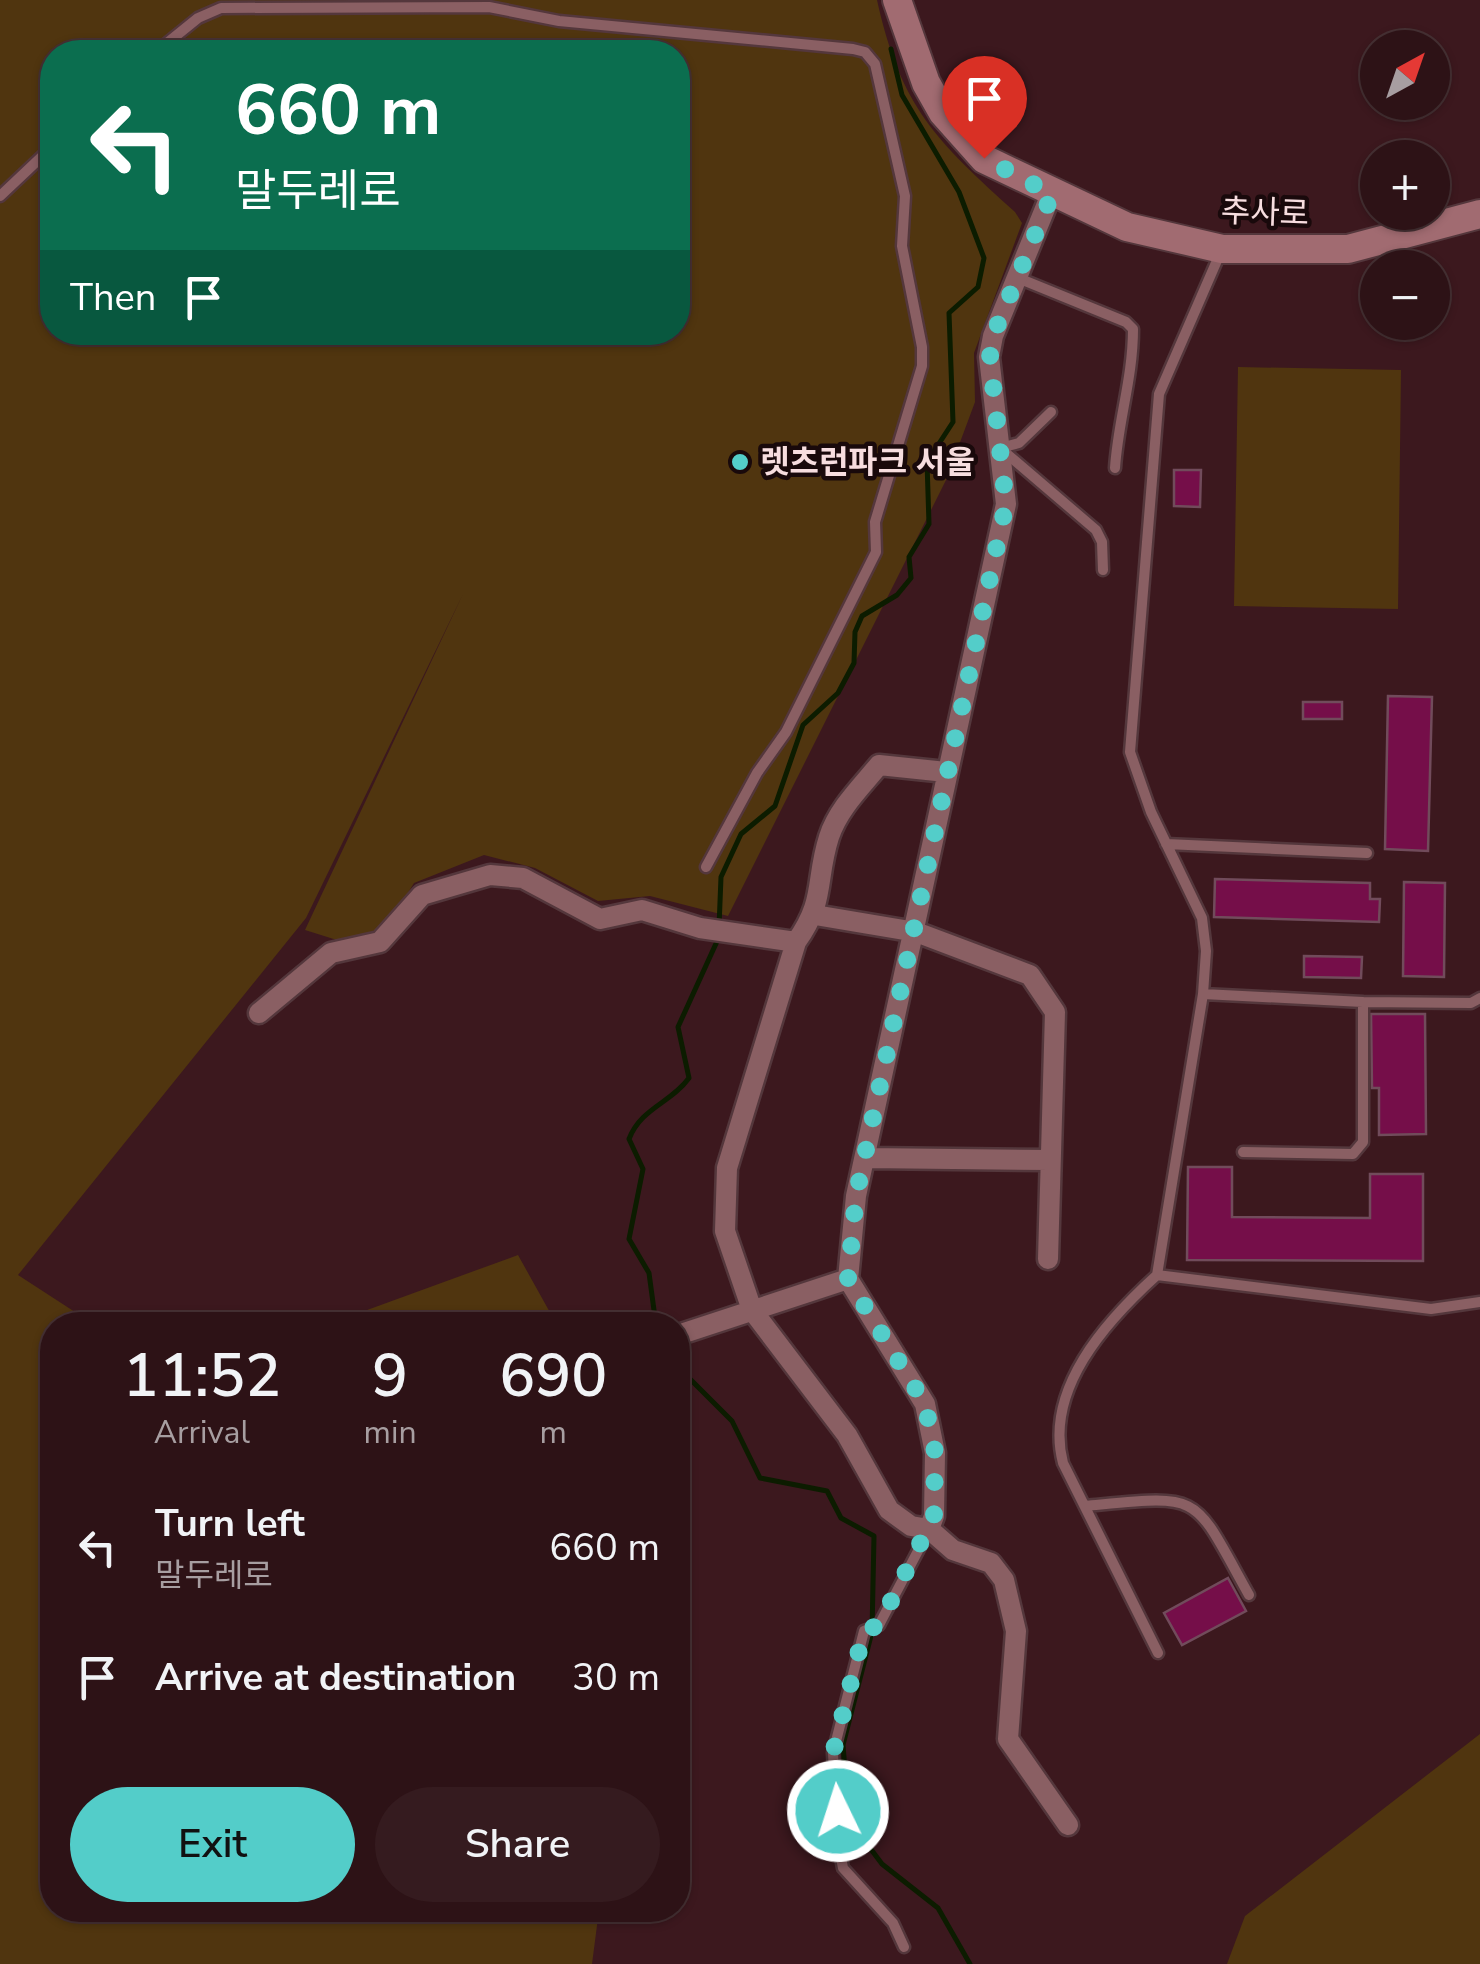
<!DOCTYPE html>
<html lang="en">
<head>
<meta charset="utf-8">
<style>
  :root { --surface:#2d1216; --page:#351b1f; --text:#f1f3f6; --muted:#a79ea1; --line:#483235; --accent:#53cdc9 }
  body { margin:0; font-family:"Nunito Sans","Noto Sans KR",sans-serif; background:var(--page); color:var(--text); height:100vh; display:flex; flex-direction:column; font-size:38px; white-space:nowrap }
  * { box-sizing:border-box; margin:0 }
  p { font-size:32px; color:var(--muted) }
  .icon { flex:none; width:55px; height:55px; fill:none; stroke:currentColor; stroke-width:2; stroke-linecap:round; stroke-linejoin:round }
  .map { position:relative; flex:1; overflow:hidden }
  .drawer { position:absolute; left:40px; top:1312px; width:650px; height:610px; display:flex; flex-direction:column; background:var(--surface); border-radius:40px; box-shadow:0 2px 8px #0004,0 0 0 2px var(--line) }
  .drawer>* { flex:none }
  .guide { position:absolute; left:40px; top:40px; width:650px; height:305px; border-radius:40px; box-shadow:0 2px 8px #0004,0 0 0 2px var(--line); background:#0b6e4f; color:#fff; overflow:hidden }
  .needle { width:65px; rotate:40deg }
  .tools { position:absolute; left:1360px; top:30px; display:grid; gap:20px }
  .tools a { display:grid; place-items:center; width:90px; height:90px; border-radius:50%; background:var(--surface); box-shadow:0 2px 8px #0004,0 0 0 2px var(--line); font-size:50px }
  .pin { position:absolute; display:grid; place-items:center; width:85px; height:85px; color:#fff; margin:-102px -42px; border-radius:50% 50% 50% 0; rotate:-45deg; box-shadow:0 0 10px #0007 }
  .pin .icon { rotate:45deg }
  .me { position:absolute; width:110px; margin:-55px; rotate:356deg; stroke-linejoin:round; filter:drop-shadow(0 0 8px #0008) }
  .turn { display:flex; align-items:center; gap:35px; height:210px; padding:0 30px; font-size:45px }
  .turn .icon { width:130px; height:130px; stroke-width:2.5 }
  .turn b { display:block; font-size:70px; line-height:85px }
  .then { display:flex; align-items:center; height:95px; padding:0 30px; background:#0003; gap:20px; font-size:38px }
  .eta { display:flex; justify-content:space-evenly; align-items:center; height:170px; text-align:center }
  .eta b { font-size:60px; font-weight:600; line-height:70px }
  .cta { display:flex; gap:20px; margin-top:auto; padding:20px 30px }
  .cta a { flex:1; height:115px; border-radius:60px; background:var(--accent); color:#111; font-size:40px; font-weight:600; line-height:115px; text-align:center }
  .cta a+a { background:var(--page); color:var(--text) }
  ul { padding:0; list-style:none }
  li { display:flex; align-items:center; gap:30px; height:130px; padding:0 30px }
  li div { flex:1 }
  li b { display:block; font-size:38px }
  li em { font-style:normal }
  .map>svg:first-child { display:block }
  .green { fill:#50350f; fill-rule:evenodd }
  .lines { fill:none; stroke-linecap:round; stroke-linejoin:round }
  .stream { stroke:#0c1c00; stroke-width:5 }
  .building { fill:#750e49; stroke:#714b5b; stroke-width:2.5 }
  .lane-casing { stroke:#54373c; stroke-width:15 }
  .street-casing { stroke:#54373c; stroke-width:25 }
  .secondary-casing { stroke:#54373c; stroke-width:32 }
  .lane { stroke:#8a5f63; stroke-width:10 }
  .street { stroke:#8a5f63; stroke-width:20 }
  .secondary { stroke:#a16b71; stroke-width:28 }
  .route { stroke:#53cdc9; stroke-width:18; stroke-dasharray:0 32.4 }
  .poi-dot { fill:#53cdc9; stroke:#19090b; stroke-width:4 }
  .labels { text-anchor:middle; stroke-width:9; stroke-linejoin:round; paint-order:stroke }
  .street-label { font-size:32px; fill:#f7dddf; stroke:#19090b }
  .poi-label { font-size:32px; font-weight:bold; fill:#f7dddf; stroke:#19090b; text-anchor:start }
</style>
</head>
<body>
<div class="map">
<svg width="1480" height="1964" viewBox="0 0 1480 1964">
  <rect width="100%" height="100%" fill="#3c181e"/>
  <path class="green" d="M0,0H877C901,108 936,140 1015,212L1022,223L974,353L975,402L946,480L728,916L650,896L598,901L535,868L484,855L414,883L387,927L340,941L305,930L463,594L306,918L18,1275L95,1325H52V1910H599L592,1964H0ZM52,52H678V332H52Z
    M1238,367L1401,370L1398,609L1234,606Z
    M518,1255L557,1325H326Z
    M1480,1734V1964H1227L1245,1916Z"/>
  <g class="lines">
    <path class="stream" d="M719,927L721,877L741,834L775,806L803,725L838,693L854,663L855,632L862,616L897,595L911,578L909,557L929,524L927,462L953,422L949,313L978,287L984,258L959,192L902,95L891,49
      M656,1325L649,1273L629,1239L643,1169L629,1139C641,1108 671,1103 689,1078L678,1027L719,937
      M678,1367L732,1421L760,1478L827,1491L841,1518L874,1536L872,1632L843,1745L849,1820L882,1864L938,1908L970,1964"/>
  </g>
  <path class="building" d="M1174,470H1201L1200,507L1174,506Z
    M1388,696L1432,697L1428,851L1385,849Z
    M1303,702H1342V719H1303Z
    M1215,879L1370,883V899H1380L1379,922L1214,917Z
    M1404,882L1445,883L1444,977L1403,976Z
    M1304,956L1362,957L1361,978L1304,977Z
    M1371,1014H1425L1426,1134L1379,1135V1088H1372Z
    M1188,1167H1232V1217L1370,1218V1174H1423V1261L1187,1260Z
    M1228,1578L1246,1611L1182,1645L1164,1613Z"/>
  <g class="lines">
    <defs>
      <path id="lane" d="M156,52L198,18L221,8L489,7L559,21L853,49L865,52L875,64L905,196L902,246L922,347V366L875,522L876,552L786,732L757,773L706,867
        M0,196L52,147
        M1018,278L1126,322L1133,329C1133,378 1118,421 1115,468
        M1000,448L1096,530L1102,542L1103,570
        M1000,448L1019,443L1051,412
        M1166,844L1367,853
        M1203,994L1363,1002
        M1243,1152L1353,1154L1363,1142V1002L1471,1003L1480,998
        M1157,1275L1431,1309L1480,1302
        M1085,1506C1205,1495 1191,1491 1249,1595
        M1158,1653L1063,1463C1044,1390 1105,1322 1157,1275L1203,994L1206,951L1202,918L1151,812L1130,752L1159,394L1222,249
        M904,1947L893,1923L843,1868L837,1836L833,1753L864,1631L879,1625L929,1530"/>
      <path id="street" d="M946,772L879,765C861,787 838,809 829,837C815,881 826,900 796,942L727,1168L725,1231L752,1310L847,1435L889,1510L911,1526L929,1529L953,1550L991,1563L1004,1580L1016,1631L1008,1739L1068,1825
        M815,915L916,932L1030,975L1055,1012L1048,1259
        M259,1013L331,953L380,942L422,895L490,875L523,878L600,919L642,910L700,928L796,942
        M867,1158L1050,1160
        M684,1333L848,1279
        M929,1529L934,1516L935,1453L925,1404L848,1279L856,1196L1006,504L989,357L993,336L1051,194"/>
      <path id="secondary" d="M897,0L926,83L943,113L984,159L1127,227L1222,249H1348L1480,214"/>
    </defs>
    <use href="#lane" class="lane-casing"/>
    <use href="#street" class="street-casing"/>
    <use href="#secondary" class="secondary-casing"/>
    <use href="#lane" class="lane"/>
    <use href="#street" class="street"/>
    <use href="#secondary" class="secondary"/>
  </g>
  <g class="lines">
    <path class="route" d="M838,1811L833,1753L864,1631L879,1625L934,1516L935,1452L925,1404L848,1279L856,1196L1006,504L990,357L993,336L1052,194L984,158"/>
  </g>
  <circle class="poi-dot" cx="740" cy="462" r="10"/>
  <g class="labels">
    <g class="street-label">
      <text transform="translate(1265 212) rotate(2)" y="11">추사로</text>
    </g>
    <g class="poi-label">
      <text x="760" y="473">렛츠런파크 서울</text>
    </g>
  </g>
</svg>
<div class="tools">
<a><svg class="needle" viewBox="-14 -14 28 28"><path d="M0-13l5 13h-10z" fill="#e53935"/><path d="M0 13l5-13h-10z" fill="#a79ea1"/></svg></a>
<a>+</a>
<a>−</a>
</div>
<div class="pin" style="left:984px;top:158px;background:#d93025"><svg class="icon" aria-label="arrive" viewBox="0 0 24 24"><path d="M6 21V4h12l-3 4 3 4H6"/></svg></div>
<svg class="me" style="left:838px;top:1811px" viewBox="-20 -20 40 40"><circle r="17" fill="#53cdc9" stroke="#fff" stroke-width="3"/><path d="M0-11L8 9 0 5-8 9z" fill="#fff"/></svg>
<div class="guide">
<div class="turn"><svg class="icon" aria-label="left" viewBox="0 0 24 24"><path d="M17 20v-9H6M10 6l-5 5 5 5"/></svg><div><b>660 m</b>말두레로</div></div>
<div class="then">Then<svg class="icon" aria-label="arrive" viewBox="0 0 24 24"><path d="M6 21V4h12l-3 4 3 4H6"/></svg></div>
</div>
<section class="drawer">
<div class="eta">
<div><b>11:52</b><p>Arrival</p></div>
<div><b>9</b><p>min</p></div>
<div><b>690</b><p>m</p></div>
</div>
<ul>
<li><svg class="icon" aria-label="left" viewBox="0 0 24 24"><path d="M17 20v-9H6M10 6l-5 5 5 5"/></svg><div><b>Turn left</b><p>말두레로</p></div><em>660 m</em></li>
<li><svg class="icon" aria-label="arrive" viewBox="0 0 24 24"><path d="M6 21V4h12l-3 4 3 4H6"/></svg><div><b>Arrive at destination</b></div><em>30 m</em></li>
</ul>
<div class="cta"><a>Exit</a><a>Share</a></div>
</section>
</div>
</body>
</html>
